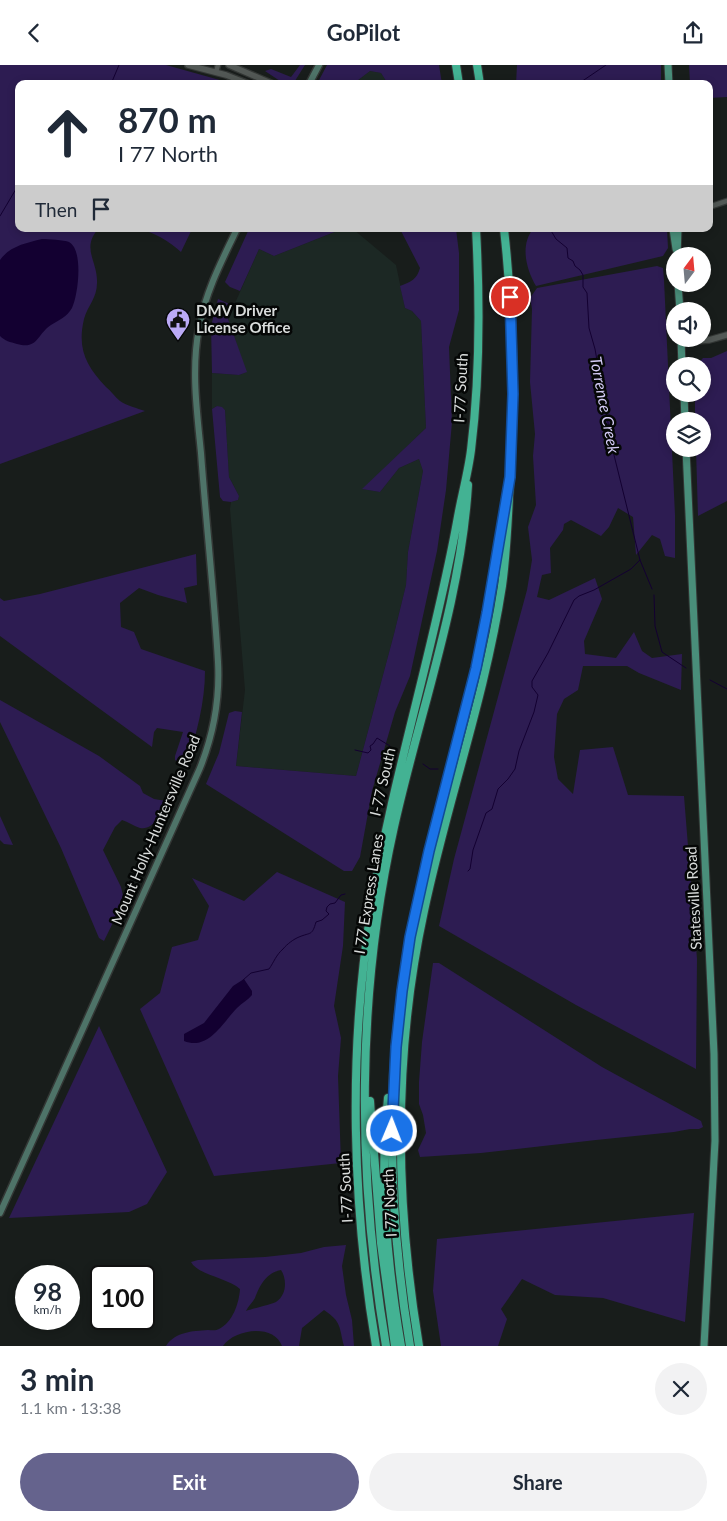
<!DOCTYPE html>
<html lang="en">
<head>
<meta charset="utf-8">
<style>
  :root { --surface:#fff; --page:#f2f2f3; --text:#1f2937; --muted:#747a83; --accent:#65638d }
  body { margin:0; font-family:Lato,sans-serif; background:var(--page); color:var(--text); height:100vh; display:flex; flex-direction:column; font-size:19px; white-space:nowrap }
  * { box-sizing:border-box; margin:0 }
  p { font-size:16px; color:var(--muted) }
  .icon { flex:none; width:28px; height:28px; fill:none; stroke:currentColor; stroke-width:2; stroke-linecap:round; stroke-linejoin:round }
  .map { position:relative; height:1281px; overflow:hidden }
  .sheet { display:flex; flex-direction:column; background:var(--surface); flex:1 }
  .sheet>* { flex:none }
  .hud { position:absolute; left:15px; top:15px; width:698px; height:152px; border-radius:10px; box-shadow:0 2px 8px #0003; background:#fff; color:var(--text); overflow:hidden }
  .needle { width:32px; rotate:16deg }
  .buttons { position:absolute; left:666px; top:182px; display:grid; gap:10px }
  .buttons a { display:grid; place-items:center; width:45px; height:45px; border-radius:50%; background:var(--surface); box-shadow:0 2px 8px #0003; font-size:25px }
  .speed { position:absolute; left:15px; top:1200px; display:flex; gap:10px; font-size:25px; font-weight:700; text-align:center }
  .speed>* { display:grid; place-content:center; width:65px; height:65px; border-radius:50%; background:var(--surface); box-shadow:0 2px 8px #0003; line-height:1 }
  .speed small { font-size:12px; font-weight:400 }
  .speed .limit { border:2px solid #111; border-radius:8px; background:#fff; color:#111 }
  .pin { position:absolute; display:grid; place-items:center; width:42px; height:42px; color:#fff; margin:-21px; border:2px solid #fff; border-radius:50%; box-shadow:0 1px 5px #0007 }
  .me { position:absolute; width:55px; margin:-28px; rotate:1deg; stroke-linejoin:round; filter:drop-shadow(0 0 4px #0008) }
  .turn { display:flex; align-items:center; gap:18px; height:105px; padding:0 20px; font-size:22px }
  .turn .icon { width:65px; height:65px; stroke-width:2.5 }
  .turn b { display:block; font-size:35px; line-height:42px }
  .then { display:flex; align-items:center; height:48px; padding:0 20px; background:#0003; gap:10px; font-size:19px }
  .round { display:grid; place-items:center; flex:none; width:52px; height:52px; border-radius:26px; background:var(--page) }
  .head { display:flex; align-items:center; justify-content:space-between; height:85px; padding:0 20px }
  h1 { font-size:30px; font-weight:700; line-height:38px }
  .button { display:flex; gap:10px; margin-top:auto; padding:10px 20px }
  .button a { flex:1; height:58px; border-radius:30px; background:var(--accent); color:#fff; font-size:20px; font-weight:700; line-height:58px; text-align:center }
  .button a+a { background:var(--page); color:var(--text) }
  header { display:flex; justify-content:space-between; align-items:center; height:65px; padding:0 20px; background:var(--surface); font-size:22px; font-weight:700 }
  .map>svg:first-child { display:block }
  .built { fill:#1c2824 }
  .green { fill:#2d1c52; fill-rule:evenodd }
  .water { fill:#130031 }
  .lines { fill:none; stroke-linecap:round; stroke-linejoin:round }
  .stream { stroke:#130031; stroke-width:1 }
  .minor-casing { stroke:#333735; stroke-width:7 }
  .tertiary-casing { stroke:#333735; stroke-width:8 }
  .secondary-casing { stroke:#333735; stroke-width:9 }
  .primary-casing { stroke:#333735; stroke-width:9 }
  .motorway-casing { stroke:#333735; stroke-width:10 }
  .minor { stroke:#525855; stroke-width:4.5 }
  .tertiary { stroke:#525855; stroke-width:5.5 }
  .secondary { stroke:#4e7368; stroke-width:6 }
  .primary { stroke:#498e7a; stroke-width:7 }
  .motorway { stroke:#43b293; stroke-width:8 }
  .route-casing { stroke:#114b97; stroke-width:12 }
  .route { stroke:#1a73e8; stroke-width:9 }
  .labels { text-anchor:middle; stroke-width:5; stroke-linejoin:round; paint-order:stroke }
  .poi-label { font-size:15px; font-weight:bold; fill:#d9dcdb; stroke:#050706; text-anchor:start }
  .street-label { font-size:15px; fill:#d9dcdb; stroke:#050706 }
  .water-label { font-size:16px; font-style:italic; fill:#d4cbf6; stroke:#050706 }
</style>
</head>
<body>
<header><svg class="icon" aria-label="back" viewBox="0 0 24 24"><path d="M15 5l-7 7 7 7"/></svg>GoPilot<svg class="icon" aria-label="share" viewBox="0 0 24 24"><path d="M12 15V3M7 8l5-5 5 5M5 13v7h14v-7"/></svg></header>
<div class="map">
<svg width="727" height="1281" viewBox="0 0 727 1281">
  <rect width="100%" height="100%" fill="#181d1b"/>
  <path class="built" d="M370,6L381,8L388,19H353Z
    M342,164H353L396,200L405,243L412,246L421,256L426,363L363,424L380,427L399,403L419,394L423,406L408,487L406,520L394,569L356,711L236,701L245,625L230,444L231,437L238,435L239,431L229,412L225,345L217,341L212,344V308L239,310L246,307L228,254L259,184L274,191Z"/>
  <path class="green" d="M0,0H166L234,19H19V164H98C81,184 98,196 97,218C97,233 88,240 84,254C77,284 86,301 106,322C111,326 115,332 120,336C127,341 137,343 145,346L0,399Z
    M300,0H305L293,19L283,18L265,6L271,4L291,12Z
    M327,0H439L442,19H388L381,8L370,6L353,19H317Z
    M517,0H661V19H516Z
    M689,0H727V32L709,33V19H690Z
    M138,164H192L181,187C169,176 154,167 138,164Z
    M249,164H342L274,191L259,184L240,226L230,222L225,217Z
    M400,164H456L459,188V245L449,282L452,357L446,425L437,486L410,611L395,647L372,726L360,792L352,806H344L206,719L219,688L229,648L235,646L242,647L236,701L356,711L394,569L406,520L408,487L423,406L419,394L399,403L380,427L362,424L426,363L421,256L412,246L405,243L400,221C411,217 417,214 420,203Z
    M533,164H667L668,183L663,191L536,221C526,204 520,180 533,164Z
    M657,201L663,203L664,215L675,450V493L665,491L660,474L652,470L636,490L633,452L618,443L609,462L601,471L571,455L564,459L563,465L550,483L551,508L542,510L537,532L549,535L595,513L602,534L584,576L585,589L616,593L634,567L642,586L652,593L682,589L681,625L639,608L627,601H583L578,625L564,634L557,649L554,692L558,714L573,729L580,685L613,682L628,730L684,731L697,894L696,1004L576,940L439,861L454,794L527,525L532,495L528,462L536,440L533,391L535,369L530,317L532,244L530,233L537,223Z
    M218,234L234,241L228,254L247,307L239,310L212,308L211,261Z
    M727,286V436L698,451L696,384H702V356H695V329H702V301H696L703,293H711Z
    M217,341L222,342L225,345L229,412L239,431L238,435L231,437L223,436L220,432L212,344Z
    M196,489L197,520L184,523L187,538L158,530L139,523L120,538L121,562L134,567L141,584L205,606C205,638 196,671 186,701L175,695V691L183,667L157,663L154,667L152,682L0,571V533L4,536L40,529Z
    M0,635L99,691L140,721L143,728L154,734L166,736C163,747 153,766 140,763C134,761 128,757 122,755L115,762L103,785L121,822L124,835L104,876L99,873L61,783L0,657Z
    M0,751L13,780L4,779L0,775Z
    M277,807L345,837L343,881L334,941L341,973L338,1011L341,1098L214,1111L140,944L160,928L172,882L198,875L209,841L192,813L244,836Z
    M433,898H439L602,1002L701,1056L703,1062L699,1064H690L674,1067L596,1075L481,1088L420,1092L418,1085L426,1068L423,1050L419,1039V1017L422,977Z
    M99,961L167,1107L147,1139L129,1147L9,1153Z
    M694,1148L685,1257L603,1233L555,1230L522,1214L501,1244L507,1254L498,1281H441L433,1226L437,1174Z
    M346,1180L342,1201L346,1230L352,1255L354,1281H344C339,1262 342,1257 324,1245L302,1263L299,1281H282C274,1258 234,1264 223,1281H166C175,1267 192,1266 208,1265C211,1265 216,1266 219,1264C233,1257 239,1238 240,1224C228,1213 198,1210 191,1197L198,1195L265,1192L301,1188L324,1182ZM281,1205C287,1214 287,1230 276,1237C273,1239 251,1244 246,1246C248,1241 253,1237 255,1233C260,1220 266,1208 281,1205Z"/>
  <path class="water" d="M42,174C48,174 64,175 69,177C84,185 78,231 72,243C67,252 59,255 51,260C37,269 38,285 17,279C10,277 5,276 0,271V195C10,181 26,178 42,174Z
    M244,914L252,926V930C248,935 242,938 237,943C223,957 209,986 184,976V969L204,958L233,921Z"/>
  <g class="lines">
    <path class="stream" d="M111,19L119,0
      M578,19L606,0
      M0,151L19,119
      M550,164L556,174L567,183L568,193L573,196L575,201L580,205L583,210V222L587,228L589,263L595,284L613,386L640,495L652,524
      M654,530L655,561L662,587L686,603
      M710,615L727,624
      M355,685L368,688L371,685L370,681L373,679L377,673L390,681
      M423,699L430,704H438
      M468,806L470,804L473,785L486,748L492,744L498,724L508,714L515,704L519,686L534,647L538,630L532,622V616L548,588L574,535L579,531L594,525L631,504L640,495
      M243,915L251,908L269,904C274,897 276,890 283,884C287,879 294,874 299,872C311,867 312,871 316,857L322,855L329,849L326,846L327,842L330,839L335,838L341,830L345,829"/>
    <defs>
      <path id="minor" d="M216,7L218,0
        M709,142L727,136"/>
      <path id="tertiary" d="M188,0L226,10L249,19
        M229,0L273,19
        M681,277L709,275L727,270"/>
      <path id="secondary" d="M309,19L319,0
        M0,1148L200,703C214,668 220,634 218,597C214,527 206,458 201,388C197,347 191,304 199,263C205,228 222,195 237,164"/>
      <path id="primary" d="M668,0L669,19
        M673,164L676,184
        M677,191L678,164
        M678,219L680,246
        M681,274L682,301
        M684,329L685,356
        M686,384L714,989L715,1076L704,1281"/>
      <path id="motorway" d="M456,0L459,19
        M477,0L480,19
        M388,1033C379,1116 387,1199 401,1281
        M370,1036L381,1178L395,1281
        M376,1281C352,1139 348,988 371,845C392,714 433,588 457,457C461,433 468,409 471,385C480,312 480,237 476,164
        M386,1281C357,1110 356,932 394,762C419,649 461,536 468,420
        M410,1281C389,1154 385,1024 406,897C421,807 448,719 470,631C485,568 495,505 505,441
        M419,1281C395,1137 393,989 424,846C447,737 485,632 502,521C507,485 508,449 510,413C511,385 513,357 513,328C513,273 510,218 504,164"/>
    </defs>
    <use href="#minor" class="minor-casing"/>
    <use href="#tertiary" class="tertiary-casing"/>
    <use href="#secondary" class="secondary-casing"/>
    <use href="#primary" class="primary-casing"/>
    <use href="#motorway" class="motorway-casing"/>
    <use href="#minor" class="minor"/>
    <use href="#tertiary" class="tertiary"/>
    <use href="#secondary" class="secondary"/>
    <use href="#primary" class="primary"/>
    <use href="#motorway" class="motorway"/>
  </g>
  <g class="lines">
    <defs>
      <path id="route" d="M392,1066L396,982L402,926L410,872L429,786L476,603L487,548L510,412L513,329L510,232"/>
    </defs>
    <use href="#route" class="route-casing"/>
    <use href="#route" class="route"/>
  </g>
  <defs>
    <symbol id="civic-pin" viewBox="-11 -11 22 30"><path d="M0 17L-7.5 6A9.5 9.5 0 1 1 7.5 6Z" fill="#bbaaf6" stroke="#050706"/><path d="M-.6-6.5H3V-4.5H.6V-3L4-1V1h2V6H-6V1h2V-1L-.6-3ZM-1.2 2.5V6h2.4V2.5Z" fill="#111"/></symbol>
  </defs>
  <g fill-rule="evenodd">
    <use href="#civic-pin" x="164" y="241" width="28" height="38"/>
  </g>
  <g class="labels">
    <g class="poi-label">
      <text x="196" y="251">DMV Driver<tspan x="196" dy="17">License Office</tspan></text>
    </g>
    <g class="street-label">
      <text transform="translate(461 323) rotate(-87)" y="5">I-77 South</text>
      <text transform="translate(383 717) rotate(-77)" y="5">I-77 South</text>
      <text transform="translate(156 765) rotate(-67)" y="5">Mount Holly-Huntersville Road</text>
      <text transform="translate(369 829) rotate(-81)" y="5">I 77 Express Lanes</text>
      <text transform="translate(694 833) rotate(-93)" y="5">Statesville Road</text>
      <text transform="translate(346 1123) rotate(-93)" y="5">I-77 South</text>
      <text transform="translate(390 1138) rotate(-93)" y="5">I 77 North</text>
    </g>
    <g class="water-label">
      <text transform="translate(605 340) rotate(79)" y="6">Torrence Creek</text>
    </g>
  </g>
</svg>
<div class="buttons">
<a><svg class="needle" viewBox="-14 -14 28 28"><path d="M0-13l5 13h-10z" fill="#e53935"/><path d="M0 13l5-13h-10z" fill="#747a83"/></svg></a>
<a><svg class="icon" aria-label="sound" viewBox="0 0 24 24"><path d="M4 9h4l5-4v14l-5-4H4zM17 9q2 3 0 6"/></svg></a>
<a><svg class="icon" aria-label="search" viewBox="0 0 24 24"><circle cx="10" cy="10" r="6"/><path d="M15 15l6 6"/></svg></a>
<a><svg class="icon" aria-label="layers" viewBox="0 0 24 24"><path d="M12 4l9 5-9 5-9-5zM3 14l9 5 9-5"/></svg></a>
</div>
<div class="speed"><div>98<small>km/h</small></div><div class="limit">100</div></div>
<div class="pin" style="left:510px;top:232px;background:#d93025"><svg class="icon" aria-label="arrive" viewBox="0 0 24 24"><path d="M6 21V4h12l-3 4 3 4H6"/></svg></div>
<svg class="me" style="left:392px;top:1066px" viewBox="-20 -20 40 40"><circle r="17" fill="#1a73e8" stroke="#fff" stroke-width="3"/><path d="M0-11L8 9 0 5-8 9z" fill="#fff"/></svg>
<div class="hud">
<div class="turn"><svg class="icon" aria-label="ahead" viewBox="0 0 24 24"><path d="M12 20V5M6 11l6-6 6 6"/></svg><div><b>870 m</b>I 77 North</div></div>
<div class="then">Then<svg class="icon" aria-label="arrive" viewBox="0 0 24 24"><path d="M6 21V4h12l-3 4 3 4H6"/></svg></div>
</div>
</div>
<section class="sheet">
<div class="head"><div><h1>3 min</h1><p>1.1 km · 13:38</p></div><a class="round"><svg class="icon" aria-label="close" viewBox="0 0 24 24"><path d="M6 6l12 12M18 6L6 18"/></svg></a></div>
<div class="button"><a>Exit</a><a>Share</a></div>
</section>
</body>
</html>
